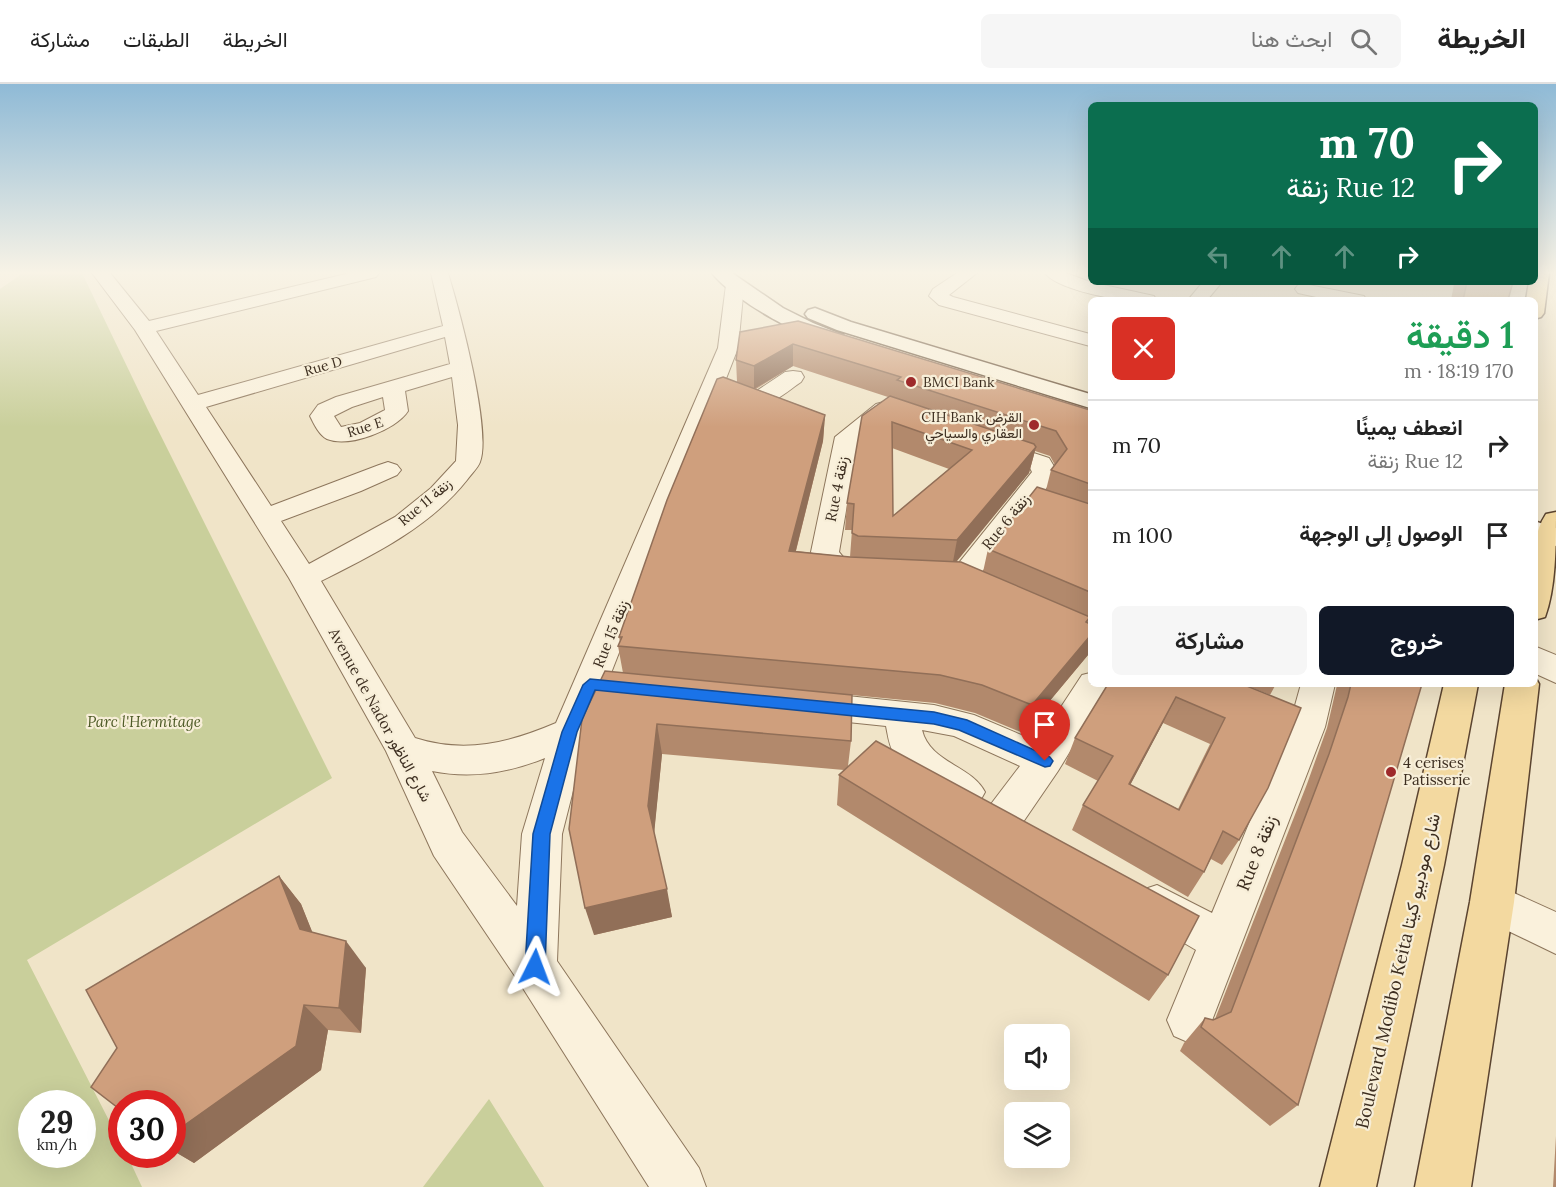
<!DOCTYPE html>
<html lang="ar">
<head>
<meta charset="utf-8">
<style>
  :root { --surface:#fff; --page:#f6f6f6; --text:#222; --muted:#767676; --line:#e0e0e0; --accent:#111827 }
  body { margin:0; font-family:Lora,Vazirmatn,serif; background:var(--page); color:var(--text); direction:rtl; height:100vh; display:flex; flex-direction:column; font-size:22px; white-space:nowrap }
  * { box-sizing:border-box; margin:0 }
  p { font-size:20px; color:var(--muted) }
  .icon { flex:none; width:33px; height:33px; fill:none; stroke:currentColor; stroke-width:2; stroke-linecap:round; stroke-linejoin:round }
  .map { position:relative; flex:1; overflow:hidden; direction:ltr }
  .sheet { position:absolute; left:1088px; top:213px; width:450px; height:390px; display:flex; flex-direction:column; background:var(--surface); border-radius:9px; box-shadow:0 6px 24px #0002; direction:rtl }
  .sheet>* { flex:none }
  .hud { position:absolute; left:1088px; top:18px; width:450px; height:183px; border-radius:9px; box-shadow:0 6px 24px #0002; direction:rtl; background:#0b6e4f; color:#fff; overflow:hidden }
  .fabs { position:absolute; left:1004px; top:940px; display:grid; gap:12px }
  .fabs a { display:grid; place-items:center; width:66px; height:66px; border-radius:9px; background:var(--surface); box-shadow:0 6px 24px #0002; font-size:30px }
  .speed { position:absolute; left:18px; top:1006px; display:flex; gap:12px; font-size:30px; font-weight:700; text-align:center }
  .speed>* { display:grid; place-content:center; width:78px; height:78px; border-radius:50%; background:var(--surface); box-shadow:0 6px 24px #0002; line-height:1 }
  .speed small { font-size:15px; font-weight:400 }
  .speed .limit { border:9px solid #d22; background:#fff; color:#111 }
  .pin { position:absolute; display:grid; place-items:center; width:51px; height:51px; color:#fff; margin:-62px -26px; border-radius:50% 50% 50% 0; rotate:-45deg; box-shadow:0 0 6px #0007 }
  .pin .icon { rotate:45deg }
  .me { position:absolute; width:66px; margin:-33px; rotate:3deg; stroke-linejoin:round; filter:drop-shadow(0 0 4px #0008) }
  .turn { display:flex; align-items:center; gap:21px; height:126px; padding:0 24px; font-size:27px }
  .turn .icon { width:78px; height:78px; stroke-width:2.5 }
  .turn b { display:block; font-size:42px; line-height:51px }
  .lanes { display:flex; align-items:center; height:57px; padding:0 24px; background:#0003; justify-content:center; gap:30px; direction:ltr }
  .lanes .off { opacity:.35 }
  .round { display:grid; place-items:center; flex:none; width:63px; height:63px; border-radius:9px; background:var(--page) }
  .summary { display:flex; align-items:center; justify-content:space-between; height:102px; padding:0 24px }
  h1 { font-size:36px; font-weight:600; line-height:45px; color:#1e9e55 }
  .cta { display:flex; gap:12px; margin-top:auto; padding:12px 24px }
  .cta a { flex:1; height:69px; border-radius:9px; background:var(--accent); color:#fff; font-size:24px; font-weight:600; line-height:69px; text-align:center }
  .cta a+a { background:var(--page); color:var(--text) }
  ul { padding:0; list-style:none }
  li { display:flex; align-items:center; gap:18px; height:90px; padding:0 24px; border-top:2px solid var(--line) }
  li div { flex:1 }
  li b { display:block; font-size:22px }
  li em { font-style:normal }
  header { display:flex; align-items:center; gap:36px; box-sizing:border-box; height:84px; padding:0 30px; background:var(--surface); border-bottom:2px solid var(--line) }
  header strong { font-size:28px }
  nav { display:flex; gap:33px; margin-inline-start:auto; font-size:21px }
  .search { width:420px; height:54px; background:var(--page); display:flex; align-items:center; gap:15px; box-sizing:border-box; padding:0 21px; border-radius:9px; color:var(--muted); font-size:22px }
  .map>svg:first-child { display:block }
  .green { fill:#c9cf9b; fill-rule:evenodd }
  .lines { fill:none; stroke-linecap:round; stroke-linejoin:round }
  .minor-casing { stroke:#8d765c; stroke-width:2 }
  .secondary-casing { stroke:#6f573f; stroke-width:3 }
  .primary-casing { stroke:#5b4430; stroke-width:3 }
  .minor { fill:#faf1dc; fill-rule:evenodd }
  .secondary { fill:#faf1dc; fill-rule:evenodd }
  .primary { fill:#f3d9a0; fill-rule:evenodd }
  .wall { fill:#b2896c; fill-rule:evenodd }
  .shaded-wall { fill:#916f58 }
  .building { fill:#cf9f7d; stroke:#916f58; stroke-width:1.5; fill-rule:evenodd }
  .route { fill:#1a73e8; stroke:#114b97; stroke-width:1.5 }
  .poi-dot { fill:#9e2a2b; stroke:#f7eed8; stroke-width:2 }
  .labels { text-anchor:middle; stroke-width:4.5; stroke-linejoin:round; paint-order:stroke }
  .far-street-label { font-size:14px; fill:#3d2e20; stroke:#f7eed8 }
  .far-poi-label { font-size:14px; fill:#3d2e20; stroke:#f7eed8; text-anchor:start }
  .street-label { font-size:15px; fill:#3d2e20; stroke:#f7eed8 }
  .park-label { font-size:15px; font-style:italic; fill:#4d5a26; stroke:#f7eed8 }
  .poi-label { font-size:15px; fill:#3d2e20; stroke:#f7eed8; text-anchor:start }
  .near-street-label { font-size:18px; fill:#3d2e20; stroke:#f7eed8 }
</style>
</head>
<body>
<header>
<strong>الخريطة</strong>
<div class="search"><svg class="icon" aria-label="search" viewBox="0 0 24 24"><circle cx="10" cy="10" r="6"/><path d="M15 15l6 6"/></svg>ابحث هنا</div>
<nav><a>الخريطة</a><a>الطبقات</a><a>مشاركة</a></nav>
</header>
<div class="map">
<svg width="1556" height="1103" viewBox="0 0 1556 1103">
  <rect width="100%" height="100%" fill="#f0e4c8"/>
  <path class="green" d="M23,189H82L147,324L332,694L27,876L121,1060L122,1071H127L142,1103H0V205ZM32,1020H82V1071H32Z
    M489,1015L544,1103H423Z"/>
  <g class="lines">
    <defs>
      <path id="minor" d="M92,189H110L149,237L350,189H379L376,193L156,247L198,311L443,242L431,189H448C459,225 492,346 480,378C478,384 471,390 467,396C430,443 373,471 321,497L415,654C465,670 509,659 556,639L718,264L726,201L729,197H741L744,201L738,264L588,648L562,750L557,877L699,1084L706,1103H649L519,898L434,772L386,667L289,494L135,246ZM445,253L450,280L336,313L318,321L310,332C314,340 319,351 327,355C349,364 396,346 408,327L405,307L452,293L458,341L456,377L431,404L395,433L309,480L281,437L361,407L397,391L401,386L397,381L388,378L379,381L271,422L206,323ZM383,313L385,326L360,339L341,343L334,332L352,323ZM545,674L522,750L517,822L462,748L432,687C471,695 508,689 545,674Z
        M957,189H977L949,211L953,213L1090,250V262L939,221L929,212L933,205Z
        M1045,189H1066L1090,198L1154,212L1156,216C1146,216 1134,217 1124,216C1105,214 1056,204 1045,189Z
        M1203,198H1222L1207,216H1188Z
        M1304,200L1364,212L1366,216H1330L1298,209L1295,205L1298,201Z
        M793,287L801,288L804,293L801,298C786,308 768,326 749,322L746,317L749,312L785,288Z
        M884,318L903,324L906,329L903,334L895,336L887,334L858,356L839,468L848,479L869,484L874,491L869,498C844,504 820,493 811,468L835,353L876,320Z
        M994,356L1049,374L1058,389L971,502L961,504L951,502L946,495L1032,388L1030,384L985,368L982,363L985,358Z
        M1534,562L1556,571V599L1534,589Z
        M1090,589V600H1111L1058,687L1019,744L1005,748L991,744L986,732L991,720L1020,682L954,652L922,646C930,679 971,681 985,708L979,719C976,720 970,724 966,723C947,723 904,685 894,670C889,661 888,652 886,642L809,634L797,630L792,621L797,612L809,608L934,621L974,631L1038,658L1082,591Z
        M1301,600H1335L1325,643L1206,952L1190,959L1174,952L1167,936L1196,866L1142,834L1136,820L1142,806L1157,801L1212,829L1289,643Z
        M1492,799L1556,828V870L1477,832L1471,818L1477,804Z"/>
      <path id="secondary" d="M712,189H732L783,224L813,239L843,251L847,255L843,259C817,266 728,212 712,189Z
        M815,224L851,238L1090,310V324L837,246L808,234L805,230L808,226Z
        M1534,437L1556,444V462L1534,456Z"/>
      <path id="primary" d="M1534,189H1549L1544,229L1541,233L1534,235V216H1526L1529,198H1534Z
        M1556,428C1556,460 1556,504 1545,533L1534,536C1534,503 1527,458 1546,430Z
        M1534,591L1539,600L1514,818L1471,1103H1415L1470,818L1505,600H1534Z
        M1444,600H1478L1444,781L1376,1103H1320L1402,781Z"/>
    </defs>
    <use href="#minor" class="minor-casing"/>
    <use href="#secondary" class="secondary-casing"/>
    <use href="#primary" class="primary-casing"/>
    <use href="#minor" class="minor"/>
    <use href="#secondary" class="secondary"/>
    <use href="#primary" class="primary"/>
  </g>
  <path class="wall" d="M1450,198H1513L1508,216H1451L1454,200Z
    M740,248L1090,326V538L1088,537V539L1090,540V564L1088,571L1023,649L975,629L935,619L841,610L851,657L848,682L1168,891L1149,917L837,721L839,691L844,686L662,670L654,748L672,833L594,851L623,589L618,562L620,558L619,553L737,298L736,276ZM793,282L888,313L847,419L845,446H852L850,473L796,467L823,357L825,331L756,305ZM892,364L949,385L893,432ZM1035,367L1050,372L1055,381L1051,386L1046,406L988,465L983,488L956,478L1029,389Z
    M1108,600H1242L1239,756L1222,781L1211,775L1204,788L1188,813L1072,746L1083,721L1098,697L1065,680L1075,654ZM1163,639L1210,660L1178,725L1130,701Z
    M1243,600H1276L1270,611Z
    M1336,600H1422L1298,1021L1270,1042L1180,967L1184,959L1205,934L1213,936L1215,935L1307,700L1327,644L1337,601Z
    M279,792L301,820L312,848L366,884L361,949L328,946L321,986L194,1079L172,1066V1020Z
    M1556,1052V1103H1553Z"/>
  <path class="shaded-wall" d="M793,260V282L754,305V282Z
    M825,331L823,357L789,494V467Z
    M1036,363L1029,389L952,483L957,456Z
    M1090,552V564L1088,571L1023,649L1032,621Z
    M1176,613L1163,639L1117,726L1129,700Z
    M657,640L662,670L654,751L648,722Z
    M279,792L301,820L322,872L300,845Z
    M667,805L672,833L594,851L585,824Z
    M346,857L366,884L361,949L339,924Z
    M304,921L328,946L321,986L194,1079L172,1066V1050Z"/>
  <path class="building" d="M1467,198H1513L1508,216H1463Z
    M798,237L1090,326V400L1051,386L1067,365L1056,347L897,296L901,293L793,260L754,282L736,276L740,248Z
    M723,293L825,331L789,467L850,473L961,478L1090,533L1086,538L1090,540V552L1032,621L982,601L940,591L618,562L622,553H619L667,416L717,295Z
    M890,312L1034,360L1036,363L957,456L858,452L852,449L854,420L847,419L862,332ZM892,338L972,366L893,432Z
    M1037,403L1090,420V508L988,465Z
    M605,587L852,611L851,657L657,640L648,722L667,805L585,824L569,745L582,635Z
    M1108,600H1242L1301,624L1268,704L1239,756L1223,747L1204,788L1083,721L1113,672L1075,654ZM1176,613L1225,634L1179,726L1129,700Z
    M1351,600H1422L1298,1021L1201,943L1205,934L1213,936L1231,928L1329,670L1348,613Z
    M876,657L1199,832L1168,891L839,691Z
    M279,792L300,845L346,857L339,924L304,921L296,962L172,1050V1020H122V1027L91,1003L117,964L86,906Z"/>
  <linearGradient id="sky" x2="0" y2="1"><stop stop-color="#8fbad6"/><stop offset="0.55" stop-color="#f8f3e6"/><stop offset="1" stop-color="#f8f3e6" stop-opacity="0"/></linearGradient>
  <rect width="1556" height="343" fill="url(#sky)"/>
  <path class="route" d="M590,595L934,628L967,636L1050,673L1053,677L1050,682L1045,683L959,646L934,640L595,606L577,648L550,750L545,883L542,890L535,892L528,890L525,883L533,750L562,648L583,601Z"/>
  <g class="poi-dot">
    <circle cx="911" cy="298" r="6"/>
    <circle cx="1034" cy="341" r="6"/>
    <circle cx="1391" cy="688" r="6"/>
  </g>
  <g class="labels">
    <g class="far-street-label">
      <text transform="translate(323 282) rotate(-16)" y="5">Rue D</text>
      <text transform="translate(365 343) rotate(-18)" y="5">Rue E</text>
      <text transform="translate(425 418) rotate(-40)" y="5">Rue 11 زنقة</text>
    </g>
    <g class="far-poi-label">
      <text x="923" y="303">BMCI Bank</text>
      <text x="1022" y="338" text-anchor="end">CIH Bank القرض<tspan x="1022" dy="16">العقاري والسياحي</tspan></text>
    </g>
    <g class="street-label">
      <text transform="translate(837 405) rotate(-79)" y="5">Rue 4 زنقة</text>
      <text transform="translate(1006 438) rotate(-51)" y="5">Rue 6 زنقة</text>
      <text transform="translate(611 550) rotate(-68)" y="5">Rue 15 زنقة</text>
      <text transform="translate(380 631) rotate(61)" y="5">Avenue de Nador شارع الناظور</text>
    </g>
    <g class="park-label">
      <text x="144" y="643">Parc l'Hermitage</text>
    </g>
    <g class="poi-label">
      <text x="1403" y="684">4 cerises<tspan x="1403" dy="17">Patisserie</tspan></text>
    </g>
    <g class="near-street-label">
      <text transform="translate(1257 769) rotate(-68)" y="6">Rue 8 زنقة</text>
      <text transform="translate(1398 887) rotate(-77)" y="6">Boulevard Modibo Keita شارع موديبو كيتا</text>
    </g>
  </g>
</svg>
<div class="fabs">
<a><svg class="icon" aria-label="sound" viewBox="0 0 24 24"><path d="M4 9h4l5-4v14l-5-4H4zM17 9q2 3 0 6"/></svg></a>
<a><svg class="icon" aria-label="layers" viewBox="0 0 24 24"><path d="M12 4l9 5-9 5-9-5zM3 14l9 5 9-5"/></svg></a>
</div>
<div class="speed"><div>29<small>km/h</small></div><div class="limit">30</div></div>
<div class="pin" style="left:1045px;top:677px;background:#d93025"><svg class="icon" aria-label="arrive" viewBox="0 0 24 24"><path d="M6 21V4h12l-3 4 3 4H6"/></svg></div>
<svg class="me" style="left:535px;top:883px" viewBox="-20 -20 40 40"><path d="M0-17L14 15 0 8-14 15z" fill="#1a73e8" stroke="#fff" stroke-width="4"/></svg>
<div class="hud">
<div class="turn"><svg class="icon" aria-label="right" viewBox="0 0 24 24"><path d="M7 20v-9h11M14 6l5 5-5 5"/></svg><div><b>70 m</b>Rue 12 زنقة</div></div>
<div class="lanes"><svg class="icon off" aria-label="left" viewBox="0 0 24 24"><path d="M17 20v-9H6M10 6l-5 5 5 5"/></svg><svg class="icon off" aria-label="ahead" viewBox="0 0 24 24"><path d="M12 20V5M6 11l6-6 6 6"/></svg><svg class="icon off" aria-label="ahead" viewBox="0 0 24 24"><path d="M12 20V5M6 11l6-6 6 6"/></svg><svg class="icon" aria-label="right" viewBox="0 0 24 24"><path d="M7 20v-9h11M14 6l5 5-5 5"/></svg></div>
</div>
<section class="sheet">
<div class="summary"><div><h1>1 دقيقة</h1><p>170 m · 18:19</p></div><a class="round" style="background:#d93025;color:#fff"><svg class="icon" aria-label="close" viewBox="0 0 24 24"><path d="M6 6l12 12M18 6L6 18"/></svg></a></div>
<ul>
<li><svg class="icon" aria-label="right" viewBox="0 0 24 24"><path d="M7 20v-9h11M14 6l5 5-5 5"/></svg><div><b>انعطف يمينًا</b><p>Rue 12 زنقة</p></div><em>70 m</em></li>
<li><svg class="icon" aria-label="arrive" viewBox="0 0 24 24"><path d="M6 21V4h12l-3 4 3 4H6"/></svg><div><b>الوصول إلى الوجهة</b></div><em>100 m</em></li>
</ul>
<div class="cta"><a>خروج</a><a>مشاركة</a></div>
</section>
</div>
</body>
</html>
